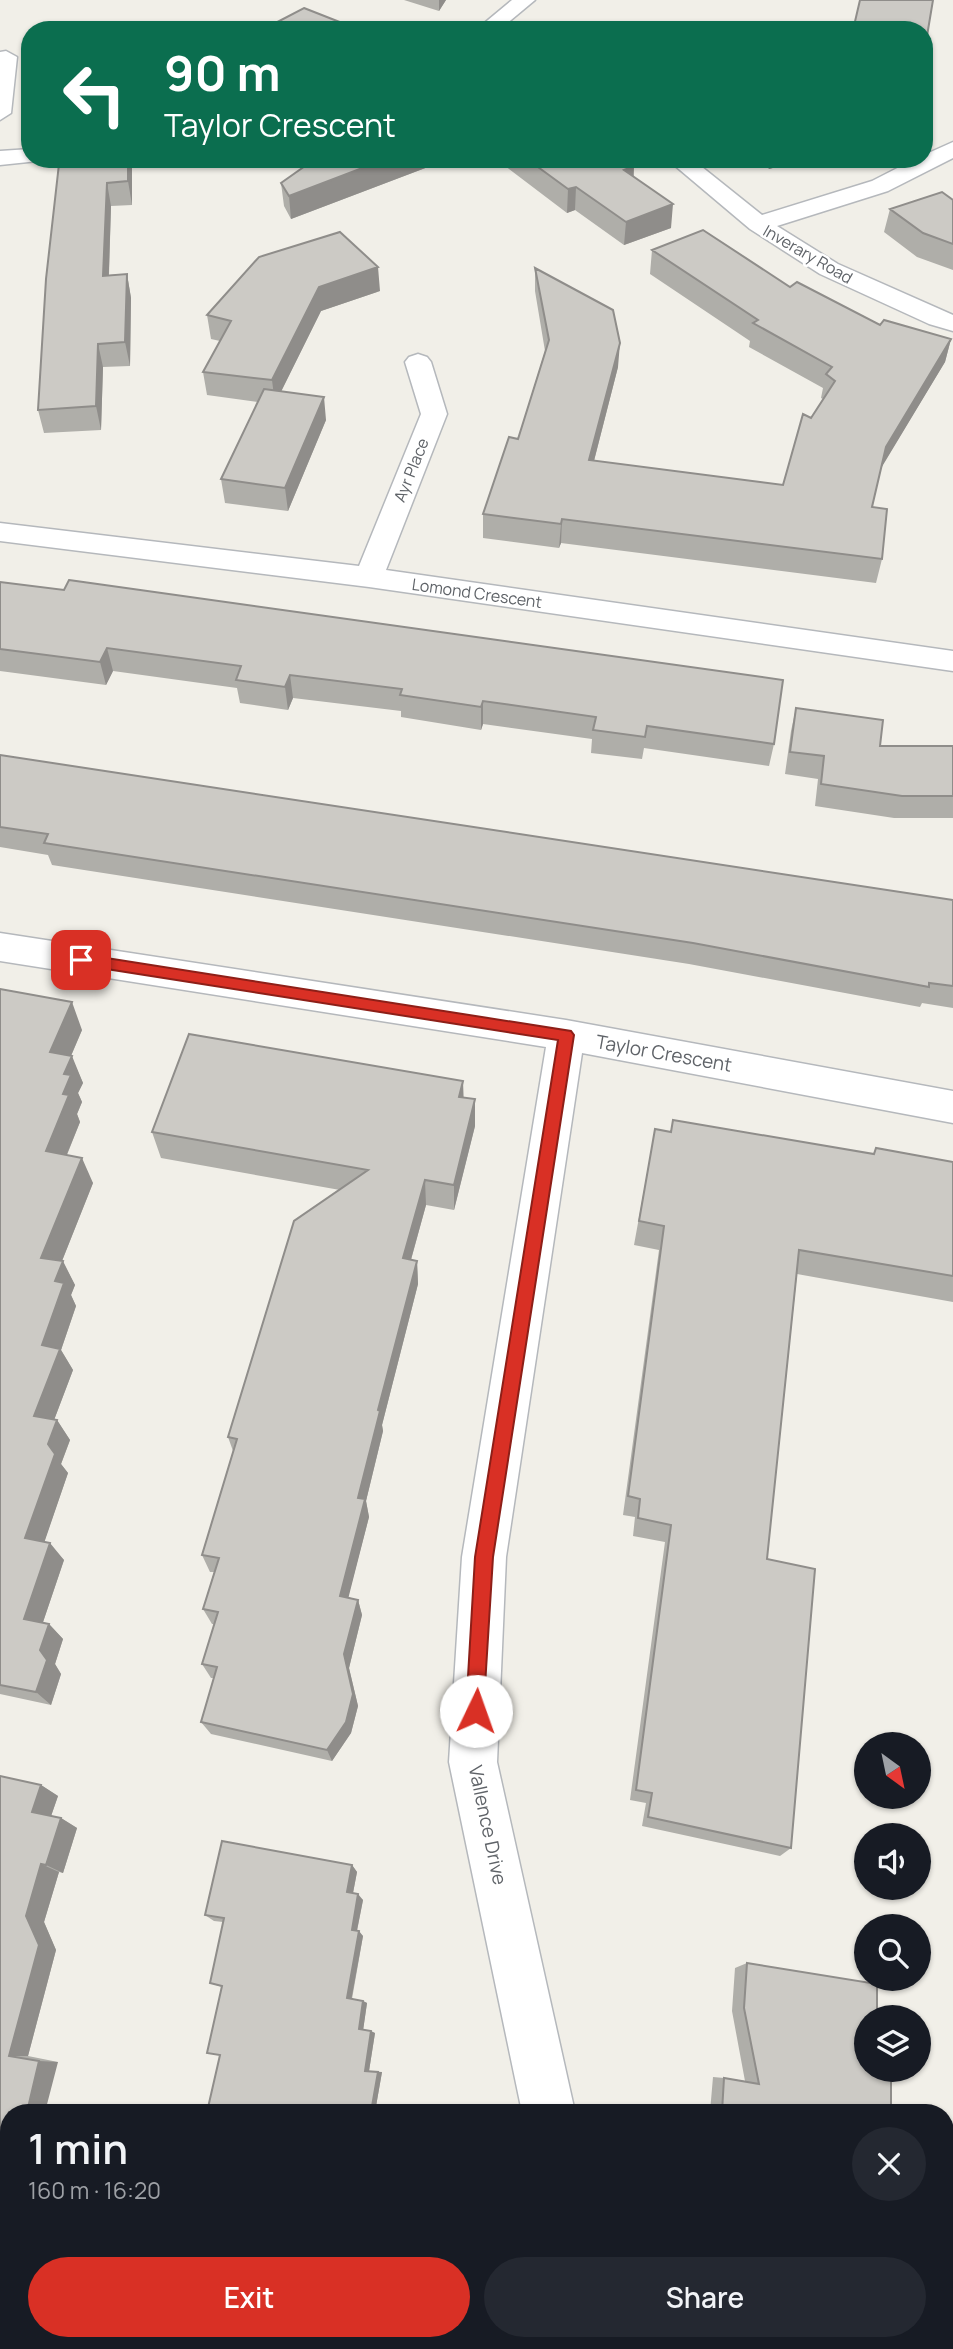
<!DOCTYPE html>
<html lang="en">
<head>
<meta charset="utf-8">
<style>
  :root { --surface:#171b24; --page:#242831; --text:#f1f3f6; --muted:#9ea1a6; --accent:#d93025 }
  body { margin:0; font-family:Manrope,sans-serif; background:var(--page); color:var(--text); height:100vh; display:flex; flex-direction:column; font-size:26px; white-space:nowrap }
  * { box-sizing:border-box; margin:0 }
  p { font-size:23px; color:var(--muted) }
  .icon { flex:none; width:38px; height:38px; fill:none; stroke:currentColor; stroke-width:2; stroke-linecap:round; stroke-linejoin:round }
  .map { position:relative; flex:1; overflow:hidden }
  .drawer { position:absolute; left:0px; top:2104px; width:954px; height:247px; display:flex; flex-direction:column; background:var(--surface); border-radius:28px 28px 0 0; box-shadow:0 2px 5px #0004 }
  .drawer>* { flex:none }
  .top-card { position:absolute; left:21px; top:21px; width:912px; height:147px; border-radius:28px; box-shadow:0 2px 5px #0004; background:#0b6e4f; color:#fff; overflow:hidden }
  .needle { width:46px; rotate:147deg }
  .fabs { position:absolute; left:854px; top:1732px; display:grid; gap:14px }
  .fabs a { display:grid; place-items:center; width:77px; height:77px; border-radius:50%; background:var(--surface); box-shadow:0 2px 5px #0004; font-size:35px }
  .pin { position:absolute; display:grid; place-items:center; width:60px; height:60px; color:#fff; margin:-30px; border-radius:14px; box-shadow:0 4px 10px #0006 }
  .me { position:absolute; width:77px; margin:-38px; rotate:3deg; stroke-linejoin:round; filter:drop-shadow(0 0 5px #0008) }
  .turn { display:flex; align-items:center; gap:24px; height:147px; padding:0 28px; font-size:32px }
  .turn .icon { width:91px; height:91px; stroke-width:2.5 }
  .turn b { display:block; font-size:49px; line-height:60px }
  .round { display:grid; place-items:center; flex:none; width:74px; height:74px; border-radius:37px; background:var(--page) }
  .overview { display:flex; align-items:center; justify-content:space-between; height:119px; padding:0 28px }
  h1 { font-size:42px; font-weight:600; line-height:52px }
  .cta { display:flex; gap:14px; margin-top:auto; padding:14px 28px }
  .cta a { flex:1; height:80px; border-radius:42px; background:var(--accent); color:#fff; font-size:28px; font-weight:600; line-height:80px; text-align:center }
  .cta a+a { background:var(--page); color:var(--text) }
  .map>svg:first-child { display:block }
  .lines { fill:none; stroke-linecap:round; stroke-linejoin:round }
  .minor-casing { stroke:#b5b8bc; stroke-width:3 }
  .minor { fill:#fff; fill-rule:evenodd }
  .wall { fill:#afaea9 }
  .shaded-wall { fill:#8f8d8a }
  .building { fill:#cccac5; stroke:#8f8d8a; stroke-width:2 }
  .route { fill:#d93025; stroke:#8d1f18; stroke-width:2 }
  .labels { text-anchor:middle; stroke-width:5; stroke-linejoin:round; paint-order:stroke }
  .far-street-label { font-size:16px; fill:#5f6368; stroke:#fff }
  .street-label { font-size:19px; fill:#5f6368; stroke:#fff }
</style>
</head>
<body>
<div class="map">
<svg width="953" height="2349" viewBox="0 0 953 2349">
  <rect width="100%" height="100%" fill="#f1efe8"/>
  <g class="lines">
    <defs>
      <path id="minor" d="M512,0H535L499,30H476Z
        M6,51L17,57L11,113L0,120V52Z
        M953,142V158L888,191L777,226L838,264L953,315V331L929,324L820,274L750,229L667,159H692L762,215L872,181L915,159H924V155Z
        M30,149V159L38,161L0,165V151Z
        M418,354L427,357L431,362L447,414L386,570L953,651V671L369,587L0,541V523L359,566L421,414L405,362L409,357Z
        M0,933L566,1020L953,1091V1123L582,1053L506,1557L497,1762L575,2112H522L449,1762L462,1557L546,1047L0,961Z
        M551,2342H607V2349H551Z"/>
    </defs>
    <use href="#minor" class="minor-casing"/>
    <use href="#minor" class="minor"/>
  </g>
  <path class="wall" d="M404,0H446L439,11Z
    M72,159H132V205L111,206L109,275L127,274L131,298L130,366L103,367L101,430L44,433L38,410Z
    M315,159H449L291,219L284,206L281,183Z
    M496,159H624L634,166V177L671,228L624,245L575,210L567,213Z
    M757,159H806L769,169Z
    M953,200V270L917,257L884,232L890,209Z
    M652,250L790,287L880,325L951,339L945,362L880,469L872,507L882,559L876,583L561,543L559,548L483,538V514L518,439L545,351L535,291V268L618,367L594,461L783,485L811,418L823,399L821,398L823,388L749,347L750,341L650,274Z
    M380,291L321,311L281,391L326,420L288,511L225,503L221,479L258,402L207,395L203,372L220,341L211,339L207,315Z
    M0,582L774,744L769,766L644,748L642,759L591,753L592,739L483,724L481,730L401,717V711L293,698L288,710L240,703L237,688L113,671L106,685L0,671Z
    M796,708L880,746H953V818H894L815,806L818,779L785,774L791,731Z
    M0,755L953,900V1008L922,1003L920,1007L689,964L52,865L48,855L0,847Z
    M0,989L82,1030L71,1056L83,1083L78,1093L82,1102L77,1114L80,1122L67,1155L93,1183L62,1261L75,1285L71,1295L76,1306L61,1350L73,1370L54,1420H57L70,1440L61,1464L68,1473L44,1542L64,1560L43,1622L49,1624L63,1639L55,1664L61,1674L51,1705L0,1694Z
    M464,1097L475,1126L454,1210L426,1205L411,1260L417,1261L418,1284L382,1425L383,1431L366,1501L369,1517L348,1597L358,1600L362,1615L349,1668L358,1706L351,1733L332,1761L211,1734L201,1722L214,1678H211L202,1664L214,1624H212L203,1609L214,1572H210L202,1555L233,1451L228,1437L340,1190L161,1158L152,1132Z
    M655,1129L671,1132L874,1154L876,1148L953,1162V1302L797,1274L767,1559L791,1848L780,1856L642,1826L646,1803L630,1800L665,1542L633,1536L635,1517L623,1515L659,1250L634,1245Z
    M0,1776L41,1785L58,1796L51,1816L61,1818L77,1828L63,1873L59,1872L44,1922L56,1950L28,2056L58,2062L9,2112V2342L0,2349Z
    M352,1865L357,1872L353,1893L363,1900L357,1931L363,1936L352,1999L363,2001L367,2003L363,2030L375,2033L369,2071L382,2072L375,2112H207L220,2055L222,1987L210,1983L223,1922L214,1921L205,1915Z
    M747,1963L866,2070L891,2112H710L713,2077L724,2078L745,2081L732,2011L735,1968Z
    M753,2342H924V2349H752Z"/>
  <path class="shaded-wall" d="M439,0H446L439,11Z
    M128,159H132V205L128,181Z
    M386,159H449L291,219L289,196Z
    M771,159H806L769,169Z
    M634,166L632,190L624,170Z
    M107,183L111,206L108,299L103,276Z
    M576,187L575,210L567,213L568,189Z
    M673,204L671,228L624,245L626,222Z
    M378,267L380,291L321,311L275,404L272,380L319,287Z
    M127,274L131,298L130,366L125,342Z
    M951,339L945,362L880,470L886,447Z
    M620,343L618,367L588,484L589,460Z
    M98,344L103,367L101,430L96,406Z
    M324,397L326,420L288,511L285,488Z
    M562,519L561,543L559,548L561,524Z
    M107,648L113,671L106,685L100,662Z
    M290,675L293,698L288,710L285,687Z
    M483,701V724L481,730V707Z
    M72,1002L82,1030L61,1079L50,1052Z
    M72,1056L83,1083L78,1093L82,1102L77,1114L80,1122L58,1176L46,1151L63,1094L64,1074Z
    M463,1081L464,1108L459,1097Z
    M475,1099V1126L454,1210V1185Z
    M82,1158L93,1183L54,1281L41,1258Z
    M425,1180L426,1205L405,1281L403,1258Z
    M63,1261L75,1285L71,1295L76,1306L61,1350L73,1370L48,1436L34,1416L42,1345L55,1281Z
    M417,1261L418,1284L382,1425L383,1431L366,1501L369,1517L345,1611L340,1596L358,1498L378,1410Z
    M57,1420L70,1440L61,1464L68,1473L40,1555L25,1538L48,1444Z
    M50,1543L64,1560L39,1634L24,1619Z
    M358,1600L362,1615L349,1668L358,1706L351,1733L332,1761L327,1750L344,1654Z
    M49,1624L63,1639L55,1664L61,1674L51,1705L36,1692L40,1650Z
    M41,1785L58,1796L49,1822L32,1812Z
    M61,1818L77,1828L63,1873L46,1865Z
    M41,1864L59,1872L44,1922L56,1950L28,2056H9L26,1916Z
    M352,1865L357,1872L352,1898L347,1892Z
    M358,1894L363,1900L356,1935L352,1930Z
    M359,1931L363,1936L351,2001L347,1998Z
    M363,2001L367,2003L363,2031L359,2029Z
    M371,2031L375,2033L369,2071H365Z
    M39,2061L58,2062L45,2112H27Z
    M378,2072H382L375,2112H371Z
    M9,2214V2252L0,2256V2248Z
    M14,2342H32L30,2349H12Z"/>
  <path class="building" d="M860,0H933L924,54V30H853Z
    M304,8L360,30H262Z
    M72,159H128V181L107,183L103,276L127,274L125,342L98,344L96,406L38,410L46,279L59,164L72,163Z
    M315,159H386L289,196L281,183Z
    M527,159H624L634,166L624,170L673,204L626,222L576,187L568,189Z
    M942,192L953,200V244L923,233L890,209Z
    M703,230L790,287L797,282L880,325L884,320L951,339L886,447L872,507L887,509L882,559L562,519L561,524L483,514L509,437L518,439L549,340L535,268L613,310L620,343L589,460L783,485L803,414L811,418L835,381L826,374L832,367L753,323L758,320L652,250Z
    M340,232L378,267L319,287L272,380L203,372L231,321L207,315L259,257Z
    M264,389L324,397L285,488L221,479Z
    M69,580L783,680L774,744L647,726L645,737L593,730L596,717L483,701L481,707L400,695L402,689L290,675L285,687L236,680L241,666L107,648L100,662L0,649V582L64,590Z
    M796,708L883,720L880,746H953V796H902L821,784L824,756L790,752Z
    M0,755L953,900V986L929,983V987L693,943L44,843L48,834L0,827Z
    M0,989L72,1002L50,1052L72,1056L64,1074L71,1075L63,1094L69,1095L46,1151L82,1158L41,1258L63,1261L55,1281L64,1283L42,1345L60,1349L34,1416L57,1420L48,1444L55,1454L25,1538L50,1543L24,1619L49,1624L40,1650L47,1660L36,1692L0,1685Z
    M189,1034L463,1081L459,1097L475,1099L454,1185L425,1180L403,1258L417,1261L378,1410L380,1411L358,1498L365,1499L340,1596L358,1600L344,1654L353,1694L346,1722L327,1750L201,1722L217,1667L202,1664L218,1612L203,1609L219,1558L202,1555L237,1439L228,1437L294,1221L368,1170L152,1132Z
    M673,1120L874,1154L876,1148L953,1162V1276L799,1250L767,1559L815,1569L791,1848L648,1817L652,1793L636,1790L671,1525L638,1518L640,1499L628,1496L664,1226L639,1221L655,1129L671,1132Z
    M0,1776L41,1785L32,1812L61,1818L46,1865L41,1864L26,1916L39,1945L9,2056L39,2061L27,2112H9V2214L0,2248Z
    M222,1841L352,1865L347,1892L358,1894L352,1930L359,1931L347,1998L363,2001L359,2029L371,2031L365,2071L378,2072L371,2112H207L220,2055L207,2053L222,1986L210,1983L224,1918L205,1915Z
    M747,1963L877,1984V2018H866V2070H891V2112H722L724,2078L759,2084L744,2008Z
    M0,2257L9,2259V2342H14L12,2349H0Z
    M248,2342H411L410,2349H247Z
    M768,2342H924V2349H767Z"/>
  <path class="route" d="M81,954L571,1031L574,1035L493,1557L483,1718L476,1721L469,1718L466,1711L475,1557L558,1040L81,965L74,960Z"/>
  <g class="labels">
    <g class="far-street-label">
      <text transform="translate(808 254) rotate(30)" y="6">Inverary Road</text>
      <text transform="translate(411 470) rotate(-68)" y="6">Ayr Place</text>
      <text transform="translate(477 593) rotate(8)" y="6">Lomond Crescent</text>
    </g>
    <g class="street-label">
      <text transform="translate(664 1053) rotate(10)" y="7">Taylor Crescent</text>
      <text transform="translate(488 1825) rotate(78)" y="7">Vallence Drive</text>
    </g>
  </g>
</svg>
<div class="fabs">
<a><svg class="needle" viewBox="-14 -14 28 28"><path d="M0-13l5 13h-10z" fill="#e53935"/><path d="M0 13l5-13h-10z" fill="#9ea1a6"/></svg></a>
<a><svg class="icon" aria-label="sound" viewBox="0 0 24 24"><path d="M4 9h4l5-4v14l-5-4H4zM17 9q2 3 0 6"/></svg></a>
<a><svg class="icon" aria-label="search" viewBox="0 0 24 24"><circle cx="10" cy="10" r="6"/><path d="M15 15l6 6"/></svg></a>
<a><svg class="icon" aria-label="layers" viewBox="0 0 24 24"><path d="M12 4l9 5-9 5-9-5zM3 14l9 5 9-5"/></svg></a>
</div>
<div class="pin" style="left:81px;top:960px;background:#d93025"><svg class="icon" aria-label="arrive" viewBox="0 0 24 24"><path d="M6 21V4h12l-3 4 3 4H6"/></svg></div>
<svg class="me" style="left:476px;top:1711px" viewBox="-20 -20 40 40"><circle r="19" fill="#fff"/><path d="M0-13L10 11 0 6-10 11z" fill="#d93025"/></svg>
<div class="top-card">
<div class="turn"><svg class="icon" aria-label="left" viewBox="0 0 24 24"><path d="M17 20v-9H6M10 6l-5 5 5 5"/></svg><div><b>90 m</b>Taylor Crescent</div></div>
</div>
<section class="drawer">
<div class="overview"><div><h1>1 min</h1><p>160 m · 16:20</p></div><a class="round"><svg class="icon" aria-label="close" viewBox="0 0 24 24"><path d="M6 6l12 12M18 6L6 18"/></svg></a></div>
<div class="cta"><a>Exit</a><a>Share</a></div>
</section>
</div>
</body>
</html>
